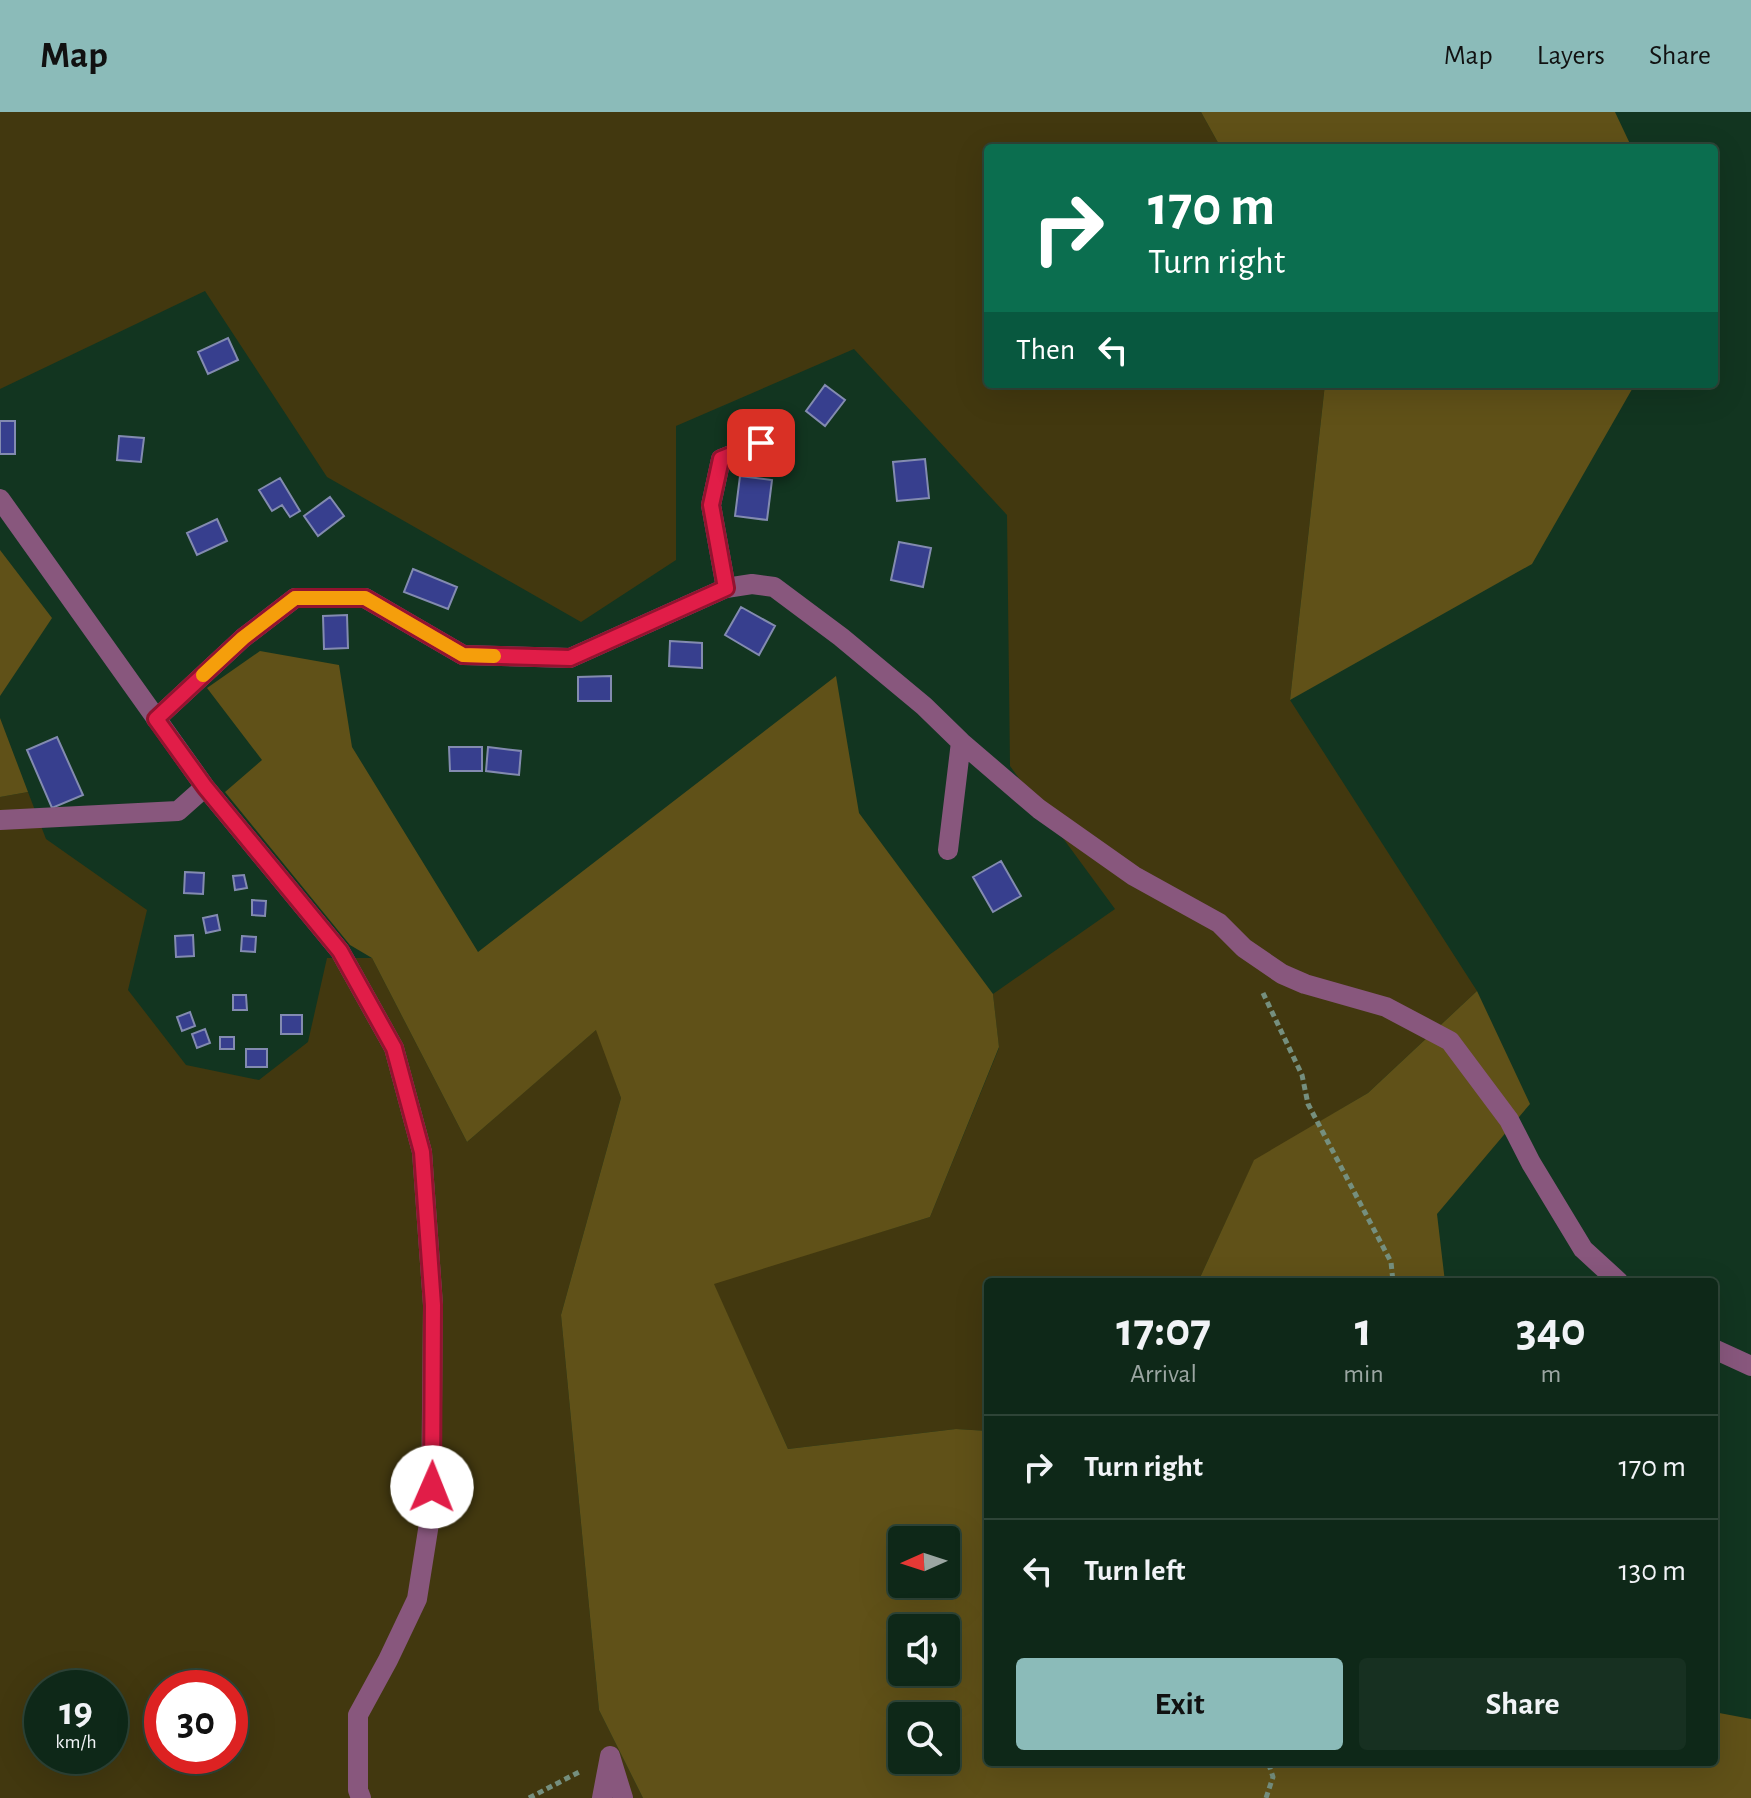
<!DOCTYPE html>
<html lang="en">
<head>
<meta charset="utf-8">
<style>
  :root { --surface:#0e2818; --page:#173021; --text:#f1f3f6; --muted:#9ba6a2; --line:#2e4437; --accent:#8bbbb9 }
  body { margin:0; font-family:"Alegreya Sans",sans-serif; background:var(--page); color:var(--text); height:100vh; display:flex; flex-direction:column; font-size:30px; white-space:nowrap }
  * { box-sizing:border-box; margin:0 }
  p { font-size:26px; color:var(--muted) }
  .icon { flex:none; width:44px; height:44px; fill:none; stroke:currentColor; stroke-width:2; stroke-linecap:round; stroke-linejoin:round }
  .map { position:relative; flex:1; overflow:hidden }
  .details { position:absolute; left:984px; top:1166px; width:734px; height:488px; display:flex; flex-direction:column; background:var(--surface); border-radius:8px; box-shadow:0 8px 32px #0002,0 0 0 2px var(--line) }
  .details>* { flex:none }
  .guide { position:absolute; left:984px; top:32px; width:734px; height:244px; border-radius:8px; box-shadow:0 8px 32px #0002,0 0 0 2px var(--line); background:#0b6e4f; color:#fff; overflow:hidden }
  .needle { width:52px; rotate:267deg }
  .buttons { position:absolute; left:888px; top:1414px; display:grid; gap:16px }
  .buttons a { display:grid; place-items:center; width:72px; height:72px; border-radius:8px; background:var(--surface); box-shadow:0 8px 32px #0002,0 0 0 2px var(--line); font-size:40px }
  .speed { position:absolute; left:24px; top:1558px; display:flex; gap:16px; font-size:40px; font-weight:700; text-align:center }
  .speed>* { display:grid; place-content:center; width:104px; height:104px; border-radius:50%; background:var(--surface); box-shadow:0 8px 32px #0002,0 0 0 2px var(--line); line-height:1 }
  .speed small { font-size:20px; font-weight:400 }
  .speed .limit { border:12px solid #d22; background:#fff; color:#111 }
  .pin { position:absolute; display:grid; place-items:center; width:68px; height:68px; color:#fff; margin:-34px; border-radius:16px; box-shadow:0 4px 12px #0006 }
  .me { position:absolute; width:88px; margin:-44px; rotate:1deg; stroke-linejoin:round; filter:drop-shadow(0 0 6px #0008) }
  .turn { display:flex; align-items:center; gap:28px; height:168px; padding:0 32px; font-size:36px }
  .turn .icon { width:104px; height:104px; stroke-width:2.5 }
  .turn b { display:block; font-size:56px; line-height:68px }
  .then { display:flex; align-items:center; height:76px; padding:0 32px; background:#0003; gap:16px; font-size:30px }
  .eta { display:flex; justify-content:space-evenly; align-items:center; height:136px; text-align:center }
  .eta b { font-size:48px; font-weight:700; line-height:56px }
  .primary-button { display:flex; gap:16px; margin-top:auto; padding:16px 32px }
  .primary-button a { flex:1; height:92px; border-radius:8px; background:var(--accent); color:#111; font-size:32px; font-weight:700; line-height:92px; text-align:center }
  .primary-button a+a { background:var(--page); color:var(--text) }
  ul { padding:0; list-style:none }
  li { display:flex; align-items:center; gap:24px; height:104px; padding:0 32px; border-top:2px solid var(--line) }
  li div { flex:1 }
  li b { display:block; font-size:30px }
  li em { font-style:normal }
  header { display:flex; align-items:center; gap:48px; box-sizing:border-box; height:112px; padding:0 40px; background:var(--accent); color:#111 }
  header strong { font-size:38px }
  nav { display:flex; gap:44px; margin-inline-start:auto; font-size:28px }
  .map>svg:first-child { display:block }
  .green { fill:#42380f; fill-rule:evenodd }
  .forest { fill:#605118; fill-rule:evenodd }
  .building { fill:#373f8e; stroke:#838bb0; stroke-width:2 }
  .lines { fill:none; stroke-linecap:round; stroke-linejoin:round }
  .path { stroke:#758f7e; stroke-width:5; stroke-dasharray:6 4; stroke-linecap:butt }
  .minor { stroke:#88577d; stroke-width:20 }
  .route-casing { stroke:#92132f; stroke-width:20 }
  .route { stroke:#e11d48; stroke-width:14 }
  .slow { stroke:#f59e0b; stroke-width:14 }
</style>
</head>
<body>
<header>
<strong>Map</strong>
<nav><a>Map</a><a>Layers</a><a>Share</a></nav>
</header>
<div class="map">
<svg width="1751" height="1686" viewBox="0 0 1751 1686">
  <rect width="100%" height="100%" fill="#123520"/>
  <path class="green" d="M0,0H1201L1221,36H988V272H1325L1290,588L1477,879L1368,981L1254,1049L1198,1170H988V1319L956,1317L788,1337L713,1171L930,1105L999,936L993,882L1115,797L1010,654L1007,403L854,237L676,314V448L581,510L327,365L205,179L0,277Z
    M28,680L46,727L147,798L128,878L186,953L259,968L308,930L327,846H372L467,1030L597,917L621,986L561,1203L599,1598L643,1686H0V685ZM42,1576H110V1644H42ZM162,1576H230V1644H162Z"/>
  <path class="forest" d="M1201,0H1615L1632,36H1221Z
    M1325,272H1635L1532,452L1290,588Z
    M0,438L52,506L0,584Z
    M260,539L339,553L352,635L478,840L836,564L859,701L993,882L999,935L930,1105L714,1172L788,1337L956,1317L988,1319V1650H1714V1600L1751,1607V1686H643L599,1598L561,1203L621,986L596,918L467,1030L372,846L350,833L225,680L262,648L207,576ZM946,1428V1472H902V1428ZM946,1516V1560H902V1516ZM946,1604V1648H902V1604Z
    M0,606L28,680L0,685Z
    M1477,879L1530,992L1437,1102L1445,1170H1198L1254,1048L1368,981Z"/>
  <path class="building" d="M228,226L238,248L208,262L198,240Z
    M825,273L845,288L825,314L806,299Z
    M0,309H15V342H0Z
    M119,324L144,326L141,350L117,348Z
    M925,347L929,386L897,389L893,350Z
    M740,364L772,368L767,408L735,404Z
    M280,366L300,399L290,405L282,393L272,399L259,378Z
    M330,385L344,404L318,424L304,404Z
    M217,407L227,429L197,443L187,421Z
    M899,430L931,436L923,475L891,468Z
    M413,457L457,475L448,497L404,480Z
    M741,495L775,514L759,543L725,523Z
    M347,503L348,536L324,537L323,504Z
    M670,529L702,531V556L669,554Z
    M611,564V589H578V565Z
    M57,625L83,683L52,696L27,638Z
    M449,635H482V659H450Z
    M488,635L521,639L519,663L486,659Z
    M1001,749L1021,784L993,800L973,765Z
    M185,760L204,761L203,782L184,781Z
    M244,763L247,776L235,778L233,764Z
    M252,788L266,789L265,804L252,803Z
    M217,803L220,818L206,821L203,806Z
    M193,823L194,844L176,845L175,824Z
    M242,824L256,825L255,840L241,839Z
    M233,883H246L247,898H233Z
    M190,900L195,914L182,919L177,905Z
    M281,903H302V922H281Z
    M205,917L210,931L197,936L192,922Z
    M220,925H234V937H220Z
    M246,937H267V955H246Z"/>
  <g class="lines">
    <path class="path" d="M1263,881L1302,963L1308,992L1391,1150L1393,1170
      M529,1686L581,1659
      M1266,1686L1273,1665L1268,1650"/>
    <path class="minor" d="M0,387L205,675L340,839L394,936L422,1040L433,1193L431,1399L417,1487L388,1548L358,1603V1678L361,1686
      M726,476L711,393L721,347L781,323
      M156,607L243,526L295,486H365L463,543L570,546L726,476L752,472L774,475L841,525L924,594L961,630L1039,697L1134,764L1219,811L1244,836L1282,862L1305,872L1386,895L1450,929L1509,1008L1531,1051L1583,1137L1619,1170
      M0,708L178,699L205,675
      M948,738L961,630
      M1714,1237L1751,1254
      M602,1686L610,1644L623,1686"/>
  </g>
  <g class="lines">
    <defs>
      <path id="route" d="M432,1375L433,1193L422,1040L394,936L340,839L205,675L156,607L243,526L295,486H365L463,543L570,546L726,476L711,393L721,347L761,331"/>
    </defs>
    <use href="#route" class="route-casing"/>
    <use href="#route" class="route"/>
    <path class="slow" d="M203,563L243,526L295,486H365L463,543L494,544"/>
  </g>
</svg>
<div class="buttons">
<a><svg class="needle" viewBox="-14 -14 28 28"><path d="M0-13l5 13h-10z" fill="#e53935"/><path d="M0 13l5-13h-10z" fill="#9ba6a2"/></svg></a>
<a><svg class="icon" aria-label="sound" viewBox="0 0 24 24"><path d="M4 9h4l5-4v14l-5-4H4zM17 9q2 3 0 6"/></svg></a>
<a><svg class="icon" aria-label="search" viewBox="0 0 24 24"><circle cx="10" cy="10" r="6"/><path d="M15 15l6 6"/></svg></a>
</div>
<div class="speed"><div>19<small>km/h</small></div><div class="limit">30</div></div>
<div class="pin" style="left:761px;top:331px;background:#d93025"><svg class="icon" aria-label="arrive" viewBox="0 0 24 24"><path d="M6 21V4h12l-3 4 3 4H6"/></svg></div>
<svg class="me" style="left:432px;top:1375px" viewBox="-20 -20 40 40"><circle r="19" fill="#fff"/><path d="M0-13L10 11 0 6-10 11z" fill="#e11d48"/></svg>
<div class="guide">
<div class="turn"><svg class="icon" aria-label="right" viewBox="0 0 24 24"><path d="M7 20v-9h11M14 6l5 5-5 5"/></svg><div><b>170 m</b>Turn right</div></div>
<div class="then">Then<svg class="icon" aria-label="left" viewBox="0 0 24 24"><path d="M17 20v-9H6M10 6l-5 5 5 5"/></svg></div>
</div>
<section class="details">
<div class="eta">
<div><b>17:07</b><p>Arrival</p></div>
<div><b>1</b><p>min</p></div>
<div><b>340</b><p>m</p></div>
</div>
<ul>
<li><svg class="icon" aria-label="right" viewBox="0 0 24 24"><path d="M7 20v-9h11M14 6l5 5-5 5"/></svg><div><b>Turn right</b></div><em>170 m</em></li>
<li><svg class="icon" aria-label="left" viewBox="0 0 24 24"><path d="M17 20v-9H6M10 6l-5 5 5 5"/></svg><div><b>Turn left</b></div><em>130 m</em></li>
</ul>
<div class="primary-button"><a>Exit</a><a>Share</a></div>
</section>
</div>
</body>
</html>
